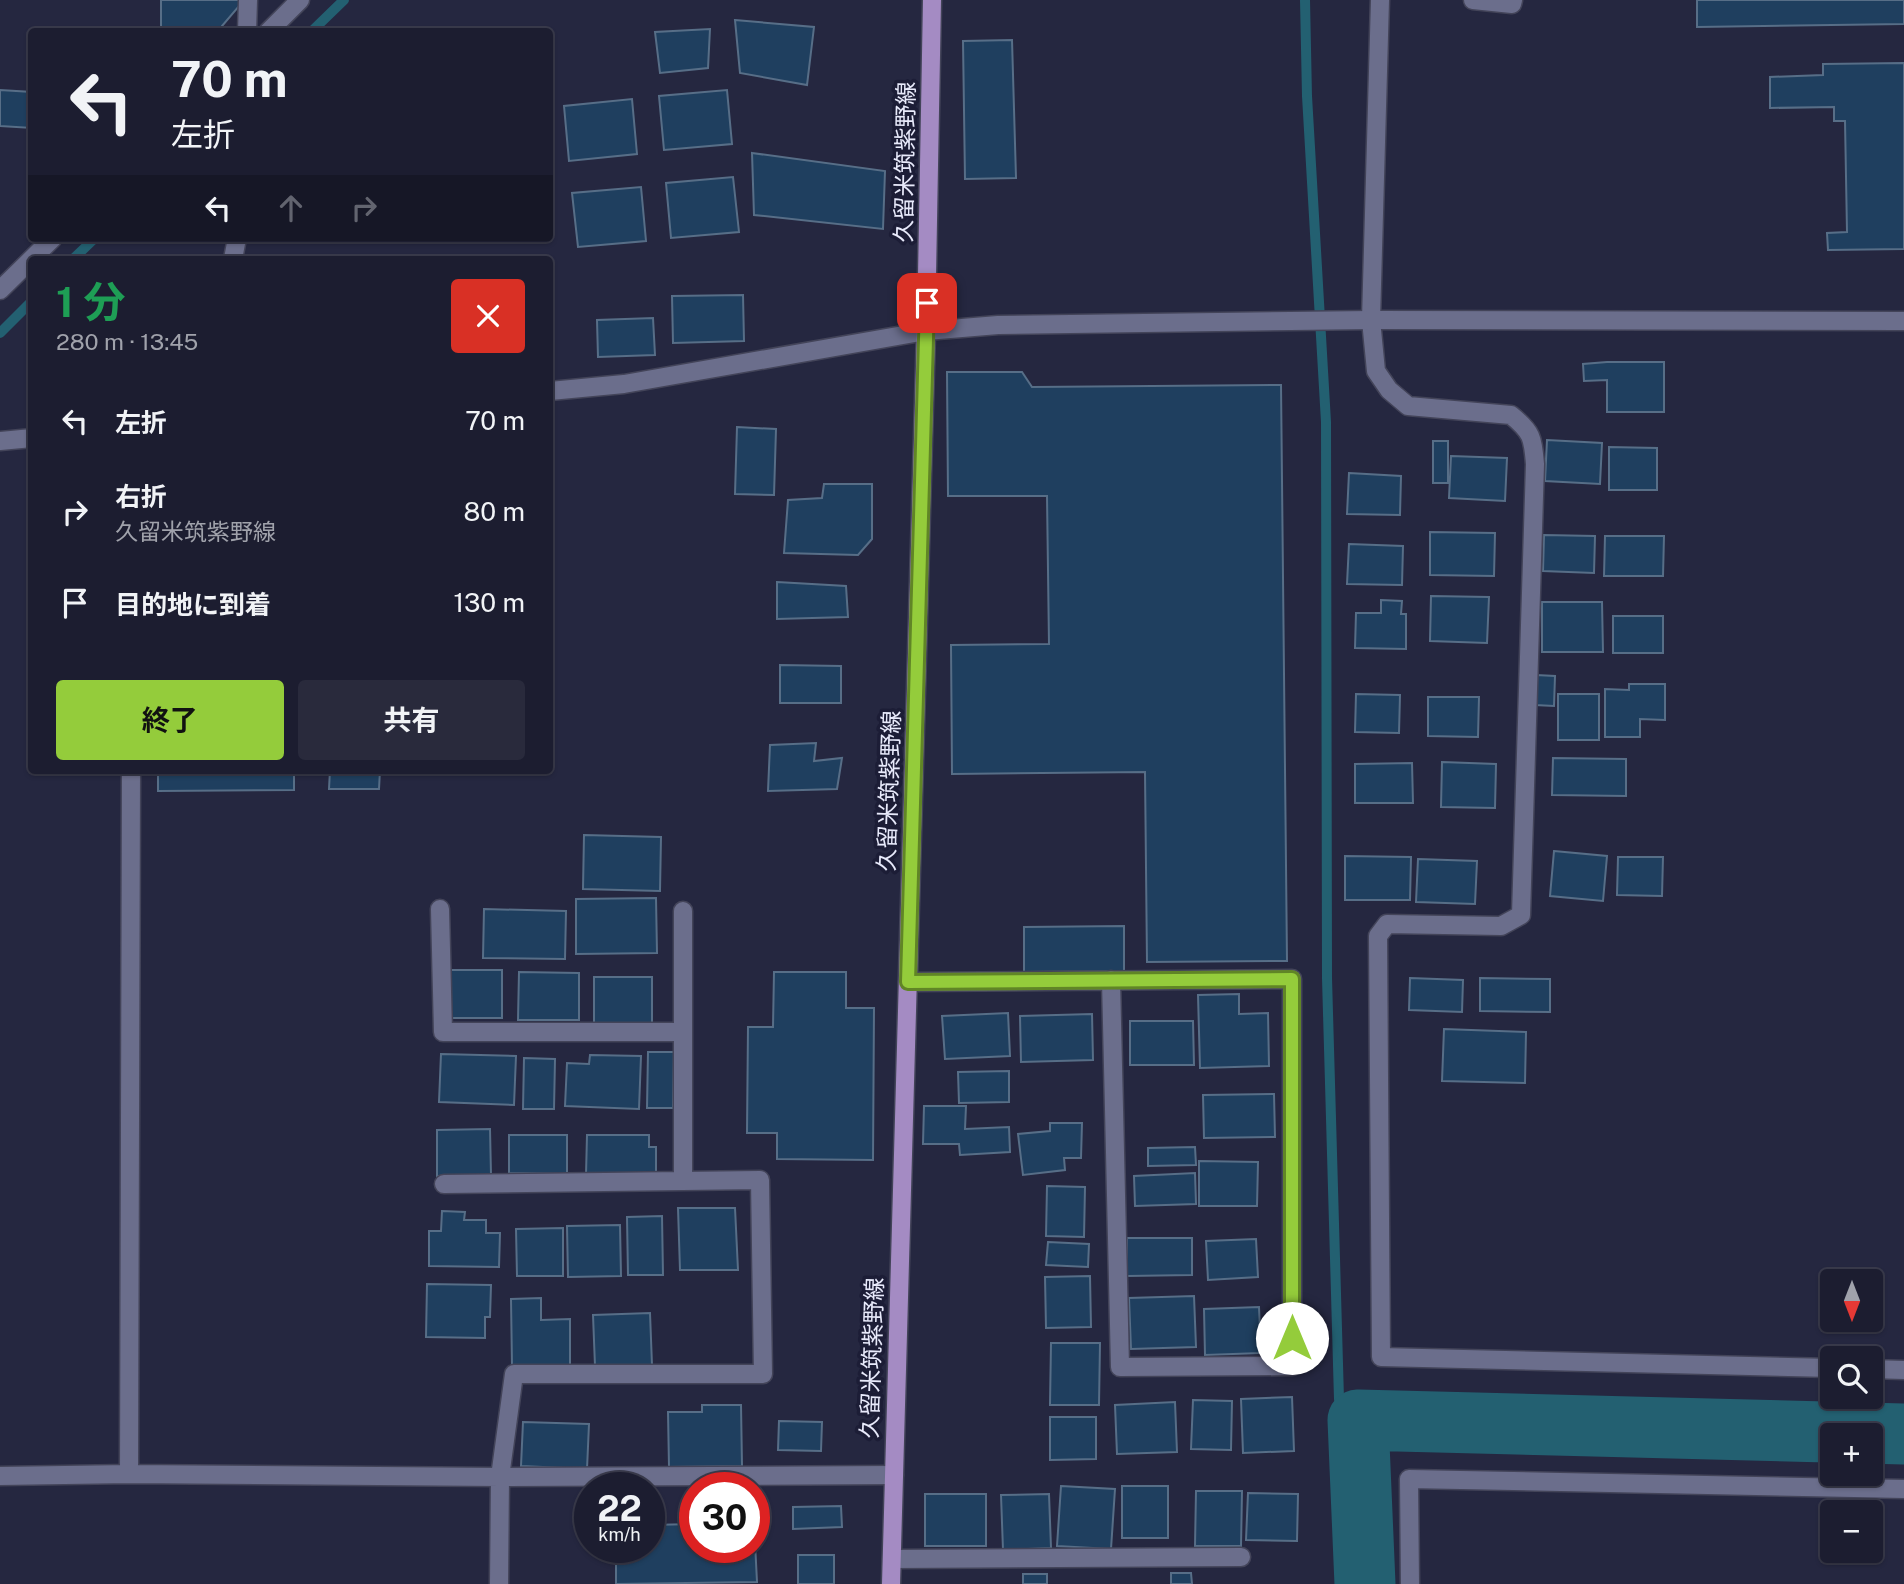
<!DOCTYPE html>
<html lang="ja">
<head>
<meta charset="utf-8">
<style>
  :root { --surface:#1c1d30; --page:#292a3c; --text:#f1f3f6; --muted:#a0a2ab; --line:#3a3b4c; --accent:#94cc3b }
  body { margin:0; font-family:"Public Sans","Noto Sans JP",sans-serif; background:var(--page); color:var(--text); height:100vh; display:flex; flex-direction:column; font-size:26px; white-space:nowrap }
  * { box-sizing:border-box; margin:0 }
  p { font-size:23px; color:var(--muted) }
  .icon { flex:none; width:38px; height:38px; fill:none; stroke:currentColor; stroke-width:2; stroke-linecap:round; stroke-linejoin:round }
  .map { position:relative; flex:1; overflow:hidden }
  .sheet { position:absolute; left:28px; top:256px; width:525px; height:518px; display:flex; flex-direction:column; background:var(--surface); border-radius:7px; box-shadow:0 2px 5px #0004,0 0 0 2px var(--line) }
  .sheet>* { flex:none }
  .hud { position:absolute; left:28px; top:28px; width:525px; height:214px; border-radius:7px; box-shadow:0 2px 5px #0004,0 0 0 2px var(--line); background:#1c1d30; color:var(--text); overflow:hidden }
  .needle { width:46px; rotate:180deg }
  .fabs { position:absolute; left:1820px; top:1269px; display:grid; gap:14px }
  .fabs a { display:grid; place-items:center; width:63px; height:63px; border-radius:7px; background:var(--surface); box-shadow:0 2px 5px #0004,0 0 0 2px var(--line); font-size:35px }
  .speed { position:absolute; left:574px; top:1472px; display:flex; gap:14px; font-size:35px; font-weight:700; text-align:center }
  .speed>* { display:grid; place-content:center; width:91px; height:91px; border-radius:50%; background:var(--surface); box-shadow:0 2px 5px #0004,0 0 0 2px var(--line); line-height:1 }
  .speed small { font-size:18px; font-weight:400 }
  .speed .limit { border:10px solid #d22; background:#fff; color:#111 }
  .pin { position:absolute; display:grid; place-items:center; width:60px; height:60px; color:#fff; margin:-30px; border-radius:14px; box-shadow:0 4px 10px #0006 }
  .me { position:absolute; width:77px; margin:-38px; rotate:0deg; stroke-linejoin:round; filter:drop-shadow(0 0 5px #0008) }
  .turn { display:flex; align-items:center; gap:24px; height:147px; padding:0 28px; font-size:32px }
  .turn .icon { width:91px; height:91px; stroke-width:2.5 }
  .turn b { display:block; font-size:49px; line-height:60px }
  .lanes { display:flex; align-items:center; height:66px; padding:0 28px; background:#0003; justify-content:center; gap:35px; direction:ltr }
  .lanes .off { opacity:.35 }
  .round { display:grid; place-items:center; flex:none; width:74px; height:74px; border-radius:7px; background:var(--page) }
  .summary { display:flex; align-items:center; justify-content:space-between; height:119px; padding:0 28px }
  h1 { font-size:42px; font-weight:700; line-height:52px; color:#1e9e55 }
  .primary-button { display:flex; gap:14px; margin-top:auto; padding:14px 28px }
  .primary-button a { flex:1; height:80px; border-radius:7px; background:var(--accent); color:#111; font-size:28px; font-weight:700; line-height:80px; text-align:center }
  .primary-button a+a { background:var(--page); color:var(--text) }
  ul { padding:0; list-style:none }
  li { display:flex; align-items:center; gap:21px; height:91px; padding:0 28px }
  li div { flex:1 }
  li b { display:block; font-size:26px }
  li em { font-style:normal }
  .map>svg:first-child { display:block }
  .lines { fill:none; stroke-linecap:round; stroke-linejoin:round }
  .stream { stroke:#236071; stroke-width:10 }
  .river { stroke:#236071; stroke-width:61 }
  .building { fill:#1f3f5f; stroke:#576e87; stroke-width:2 }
  .street-casing { stroke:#434459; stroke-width:21 }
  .secondary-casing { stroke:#434459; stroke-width:21 }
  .primary-casing { stroke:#434459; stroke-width:21 }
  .street { stroke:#6b6e8c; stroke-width:18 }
  .secondary { stroke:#6b6e8c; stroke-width:18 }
  .primary { stroke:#a48bc3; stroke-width:18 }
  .route-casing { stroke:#608526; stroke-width:18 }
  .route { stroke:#94cc3b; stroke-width:12 }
  .labels { text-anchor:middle; stroke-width:7; stroke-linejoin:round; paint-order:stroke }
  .street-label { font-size:23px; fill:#e8eafb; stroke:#1c1d36 }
</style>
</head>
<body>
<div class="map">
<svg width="1904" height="1584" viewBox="0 0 1904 1584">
  <rect width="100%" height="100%" fill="#252740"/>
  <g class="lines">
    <path class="stream" d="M1305,0L1307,96L1326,422L1327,978L1339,1399L1358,1420
      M311,32L344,0
      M73,259L95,238
      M0,333L32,301"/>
    <path class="river" d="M1365,1584L1358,1420L1904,1434"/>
  </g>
  <path class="building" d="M161,0H240V5L222,26L221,32H161Z
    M1697,0H1904V24L1697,27Z
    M735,20L814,27L807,85L740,73Z
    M710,29L708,68L660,73L655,32Z
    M1012,40L1016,178L965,179L963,41Z
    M1904,63V249L1828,250L1827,233L1847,232L1845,121H1834V107L1770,108V77L1823,75V64Z
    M0,90L32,92V128L0,126Z
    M727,90L732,144L664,150L659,96Z
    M632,99L637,154L569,161L564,106Z
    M752,153L885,171L883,229L754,215Z
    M733,177L739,232L671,238L666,183Z
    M641,187L646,241L578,247L572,193Z
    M743,295L744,341L673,343L672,296Z
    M653,318L655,355L598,357L597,320Z
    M1607,362H1664V412H1607V380L1584,381L1583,364Z
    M947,372H1022L1032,387L1281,385L1287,961L1147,962L1145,772L952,774L951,645L1049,644L1047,496H948Z
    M737,427L776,429L774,495L735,494Z
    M1547,440L1602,443L1600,484L1545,481Z
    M1433,441H1448V483H1433Z
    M1609,447L1657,448V490H1609Z
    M1451,456L1507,458L1505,501L1449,498Z
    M1349,473L1401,476L1400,515L1347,514Z
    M824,484H872V539L858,555L784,553L788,500L822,498Z
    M1430,532L1495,533L1494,576L1430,575Z
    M1544,535L1595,536L1594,573L1543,571Z
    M1605,536H1664L1663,576H1604Z
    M1349,544L1403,546L1402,585L1347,584Z
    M777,582L846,586L848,617L777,619Z
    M1431,596L1489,597L1487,643L1430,641Z
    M1381,600L1402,601L1401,614H1406V649L1355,648L1356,613H1381Z
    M1542,602H1602L1603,652H1542Z
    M1613,616H1663V653H1613Z
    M780,665L841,666V703H780Z
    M1536,675L1555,676L1554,706L1535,705Z
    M1629,684H1665V720L1640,719V737H1605V689L1629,690Z
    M1356,694L1400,695L1399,733L1355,732Z
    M1558,694H1599V740H1558Z
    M1428,697H1479L1478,737L1428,736Z
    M816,743L814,761L842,758L837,789L768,791L770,745Z
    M1553,758L1626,759V796L1552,795Z
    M1442,762L1496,764L1495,808L1441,807Z
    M1412,763L1413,803H1355V764Z
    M158,770H294V790L158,791Z
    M330,770H380L379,789H329Z
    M584,835L661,837L660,891L583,889Z
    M1554,851L1607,856L1603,901L1550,896Z
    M1345,856L1411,857L1410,900H1345Z
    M1618,857H1663L1662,896L1617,895Z
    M1418,859L1477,861L1475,904L1416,902Z
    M656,898L657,953L576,954V899Z
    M484,909L566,911L565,959L483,958Z
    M1124,926V971L1024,972V927Z
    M446,970H502V1018H446Z
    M519,972L579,973V1020H518Z
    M774,972H846V1008H874L873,1160L777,1159V1133H747L748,1027H773Z
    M594,977H652V1024H594Z
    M1410,978L1463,980L1462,1012L1409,1010Z
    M1480,978L1550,979V1012L1480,1011Z
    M1239,994V1014L1268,1013L1269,1066L1200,1068L1198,995Z
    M1008,1013L1010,1056L945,1059L942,1016Z
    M1092,1014L1093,1060L1021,1062L1020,1016Z
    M1130,1021H1193L1194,1065H1130Z
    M1444,1029L1526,1032L1525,1083L1442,1081Z
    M648,1052H674L673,1108H647Z
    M441,1054L516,1056L514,1105L439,1102Z
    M590,1055L641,1056L639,1109L565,1106L567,1063L589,1064Z
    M524,1058L555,1059L554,1109H523Z
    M1009,1071V1102L959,1103L958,1072Z
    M1274,1094L1275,1137L1204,1138L1203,1095Z
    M924,1106H966L965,1129L1009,1127L1010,1152L960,1155L959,1144H923Z
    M1050,1123H1082L1081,1158H1064L1065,1170L1023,1175L1018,1134L1050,1131Z
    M490,1129L491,1175L437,1176V1130Z
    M509,1135H567V1174L509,1173Z
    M587,1135H649V1147H656V1176L586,1175Z
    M1195,1147L1196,1165L1148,1166V1148Z
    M1199,1161L1258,1162L1257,1206H1199Z
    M1195,1173L1196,1204L1135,1206L1134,1176Z
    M1047,1186L1085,1187L1084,1237L1046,1236Z
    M678,1208H735L738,1270H680Z
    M442,1211L465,1212L464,1220H486V1233H500L499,1267L429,1266V1231H441Z
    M662,1216L663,1275H628L627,1217Z
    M620,1225L621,1276L568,1277L567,1226Z
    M563,1228V1276H517L516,1229Z
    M1127,1238H1192V1275L1127,1276Z
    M1256,1239L1258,1277L1208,1280L1206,1241Z
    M1048,1242L1089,1244L1088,1267L1046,1265Z
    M1090,1276L1091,1327L1046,1328L1045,1277Z
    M427,1284L491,1285L490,1317H485V1338L426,1337Z
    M1194,1296L1196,1347L1131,1349L1129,1298Z
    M541,1298V1320L570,1319V1366H512L511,1299Z
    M1259,1307L1261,1353L1205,1355L1204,1309Z
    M650,1313L652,1365L595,1366L593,1315Z
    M1051,1343H1100L1099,1405H1050Z
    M1292,1397L1294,1451L1243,1453L1241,1399Z
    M1193,1400L1232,1401L1231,1450L1191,1449Z
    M1175,1402L1177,1452L1117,1454L1115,1405Z
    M702,1405H741L742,1466L669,1467L668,1412H702Z
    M1050,1417H1096V1459L1050,1460Z
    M779,1421L822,1422L821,1451L778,1450Z
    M523,1422L589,1424L587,1469L521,1466Z
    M1061,1486L1115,1489L1111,1549L1057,1546Z
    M1122,1486H1168V1538H1122Z
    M1196,1491H1242L1241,1546H1195Z
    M1248,1493L1298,1494L1297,1541L1246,1540Z
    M925,1494H986V1546H925Z
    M1049,1494L1051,1548L1003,1550L1001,1495Z
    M841,1506L842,1527L793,1529V1507Z
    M754,1523L757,1582L616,1584V1547H649V1525L695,1524V1547H754Z
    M798,1555H834V1584H798Z
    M1171,1573H1191L1192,1584H1171Z
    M1023,1574H1047V1584H1023Z"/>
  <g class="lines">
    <defs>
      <path id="street" d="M1380,0L1371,320L1376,371L1389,390L1408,406L1511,415C1532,432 1533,438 1535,464L1521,915L1501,926L1387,924L1378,936L1381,1357L1832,1368
        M1473,0L1512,4L1513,0
        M247,32L248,0
        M233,259L237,238
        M440,909L443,1032H683
        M683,911V1181
        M908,982L1292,979V1366L1120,1367L1111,980
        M444,1184L760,1180L763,1374H514L500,1477L499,1584
        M1871,1369L1904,1370
        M129,1474L131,770
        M0,1476L129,1474L500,1477L894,1475
        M892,1559L1241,1557
        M1410,1584L1409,1479L1904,1489"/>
      <path id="secondary" d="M268,32L300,0
        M0,290L53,238
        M550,391L624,384L926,331L998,325L1371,320L1904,321
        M0,441L32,438"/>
      <path id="primary" d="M891,1584L926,331L932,0"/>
    </defs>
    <use href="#street" class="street-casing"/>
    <use href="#secondary" class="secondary-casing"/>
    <use href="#primary" class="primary-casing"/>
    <use href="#street" class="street"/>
    <use href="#secondary" class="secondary"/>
    <use href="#primary" class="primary"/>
  </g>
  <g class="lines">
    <defs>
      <path id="route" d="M927,303L908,982L1292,979V1338"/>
    </defs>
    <use href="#route" class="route-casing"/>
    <use href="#route" class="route"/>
  </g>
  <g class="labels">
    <g class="street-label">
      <text transform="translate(905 162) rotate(-89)" y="8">久留米筑紫野線</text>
      <text transform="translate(889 791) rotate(-88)" y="8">久留米筑紫野線</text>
      <text transform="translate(872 1358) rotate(-88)" y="8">久留米筑紫野線</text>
    </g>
  </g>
</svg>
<div class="fabs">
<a><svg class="needle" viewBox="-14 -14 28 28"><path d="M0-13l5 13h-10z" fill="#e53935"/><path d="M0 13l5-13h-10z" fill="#a0a2ab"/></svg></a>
<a><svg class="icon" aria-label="search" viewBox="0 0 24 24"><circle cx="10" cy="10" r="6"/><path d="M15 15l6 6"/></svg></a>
<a>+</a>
<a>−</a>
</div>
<div class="speed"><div>22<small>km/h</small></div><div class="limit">30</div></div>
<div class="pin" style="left:927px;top:303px;background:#d93025"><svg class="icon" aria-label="arrive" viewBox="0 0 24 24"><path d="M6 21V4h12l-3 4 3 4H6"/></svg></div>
<svg class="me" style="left:1292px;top:1338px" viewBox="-20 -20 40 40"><circle r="19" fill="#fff"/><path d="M0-13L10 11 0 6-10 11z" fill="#94cc3b"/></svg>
<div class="hud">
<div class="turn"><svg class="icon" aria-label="left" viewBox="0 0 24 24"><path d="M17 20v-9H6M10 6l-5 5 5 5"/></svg><div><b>70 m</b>左折</div></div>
<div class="lanes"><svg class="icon" aria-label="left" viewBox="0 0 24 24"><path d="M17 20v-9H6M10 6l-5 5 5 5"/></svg><svg class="icon off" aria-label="ahead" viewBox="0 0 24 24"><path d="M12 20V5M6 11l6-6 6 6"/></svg><svg class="icon off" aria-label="right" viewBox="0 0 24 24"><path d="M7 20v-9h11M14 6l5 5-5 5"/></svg></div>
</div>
<section class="sheet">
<div class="summary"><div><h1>1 分</h1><p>280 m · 13:45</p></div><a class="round" style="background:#d93025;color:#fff"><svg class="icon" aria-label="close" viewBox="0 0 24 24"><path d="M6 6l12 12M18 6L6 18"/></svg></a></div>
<ul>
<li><svg class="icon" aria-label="left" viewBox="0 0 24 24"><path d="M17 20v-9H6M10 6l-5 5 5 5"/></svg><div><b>左折</b></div><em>70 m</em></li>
<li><svg class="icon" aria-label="right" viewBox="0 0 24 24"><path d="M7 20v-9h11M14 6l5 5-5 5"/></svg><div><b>右折</b><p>久留米筑紫野線</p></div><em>80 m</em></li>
<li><svg class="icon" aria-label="arrive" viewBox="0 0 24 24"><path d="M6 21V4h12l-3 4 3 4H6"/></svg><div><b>目的地に到着</b></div><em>130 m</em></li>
</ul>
<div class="primary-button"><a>終了</a><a>共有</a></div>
</section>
</div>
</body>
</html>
